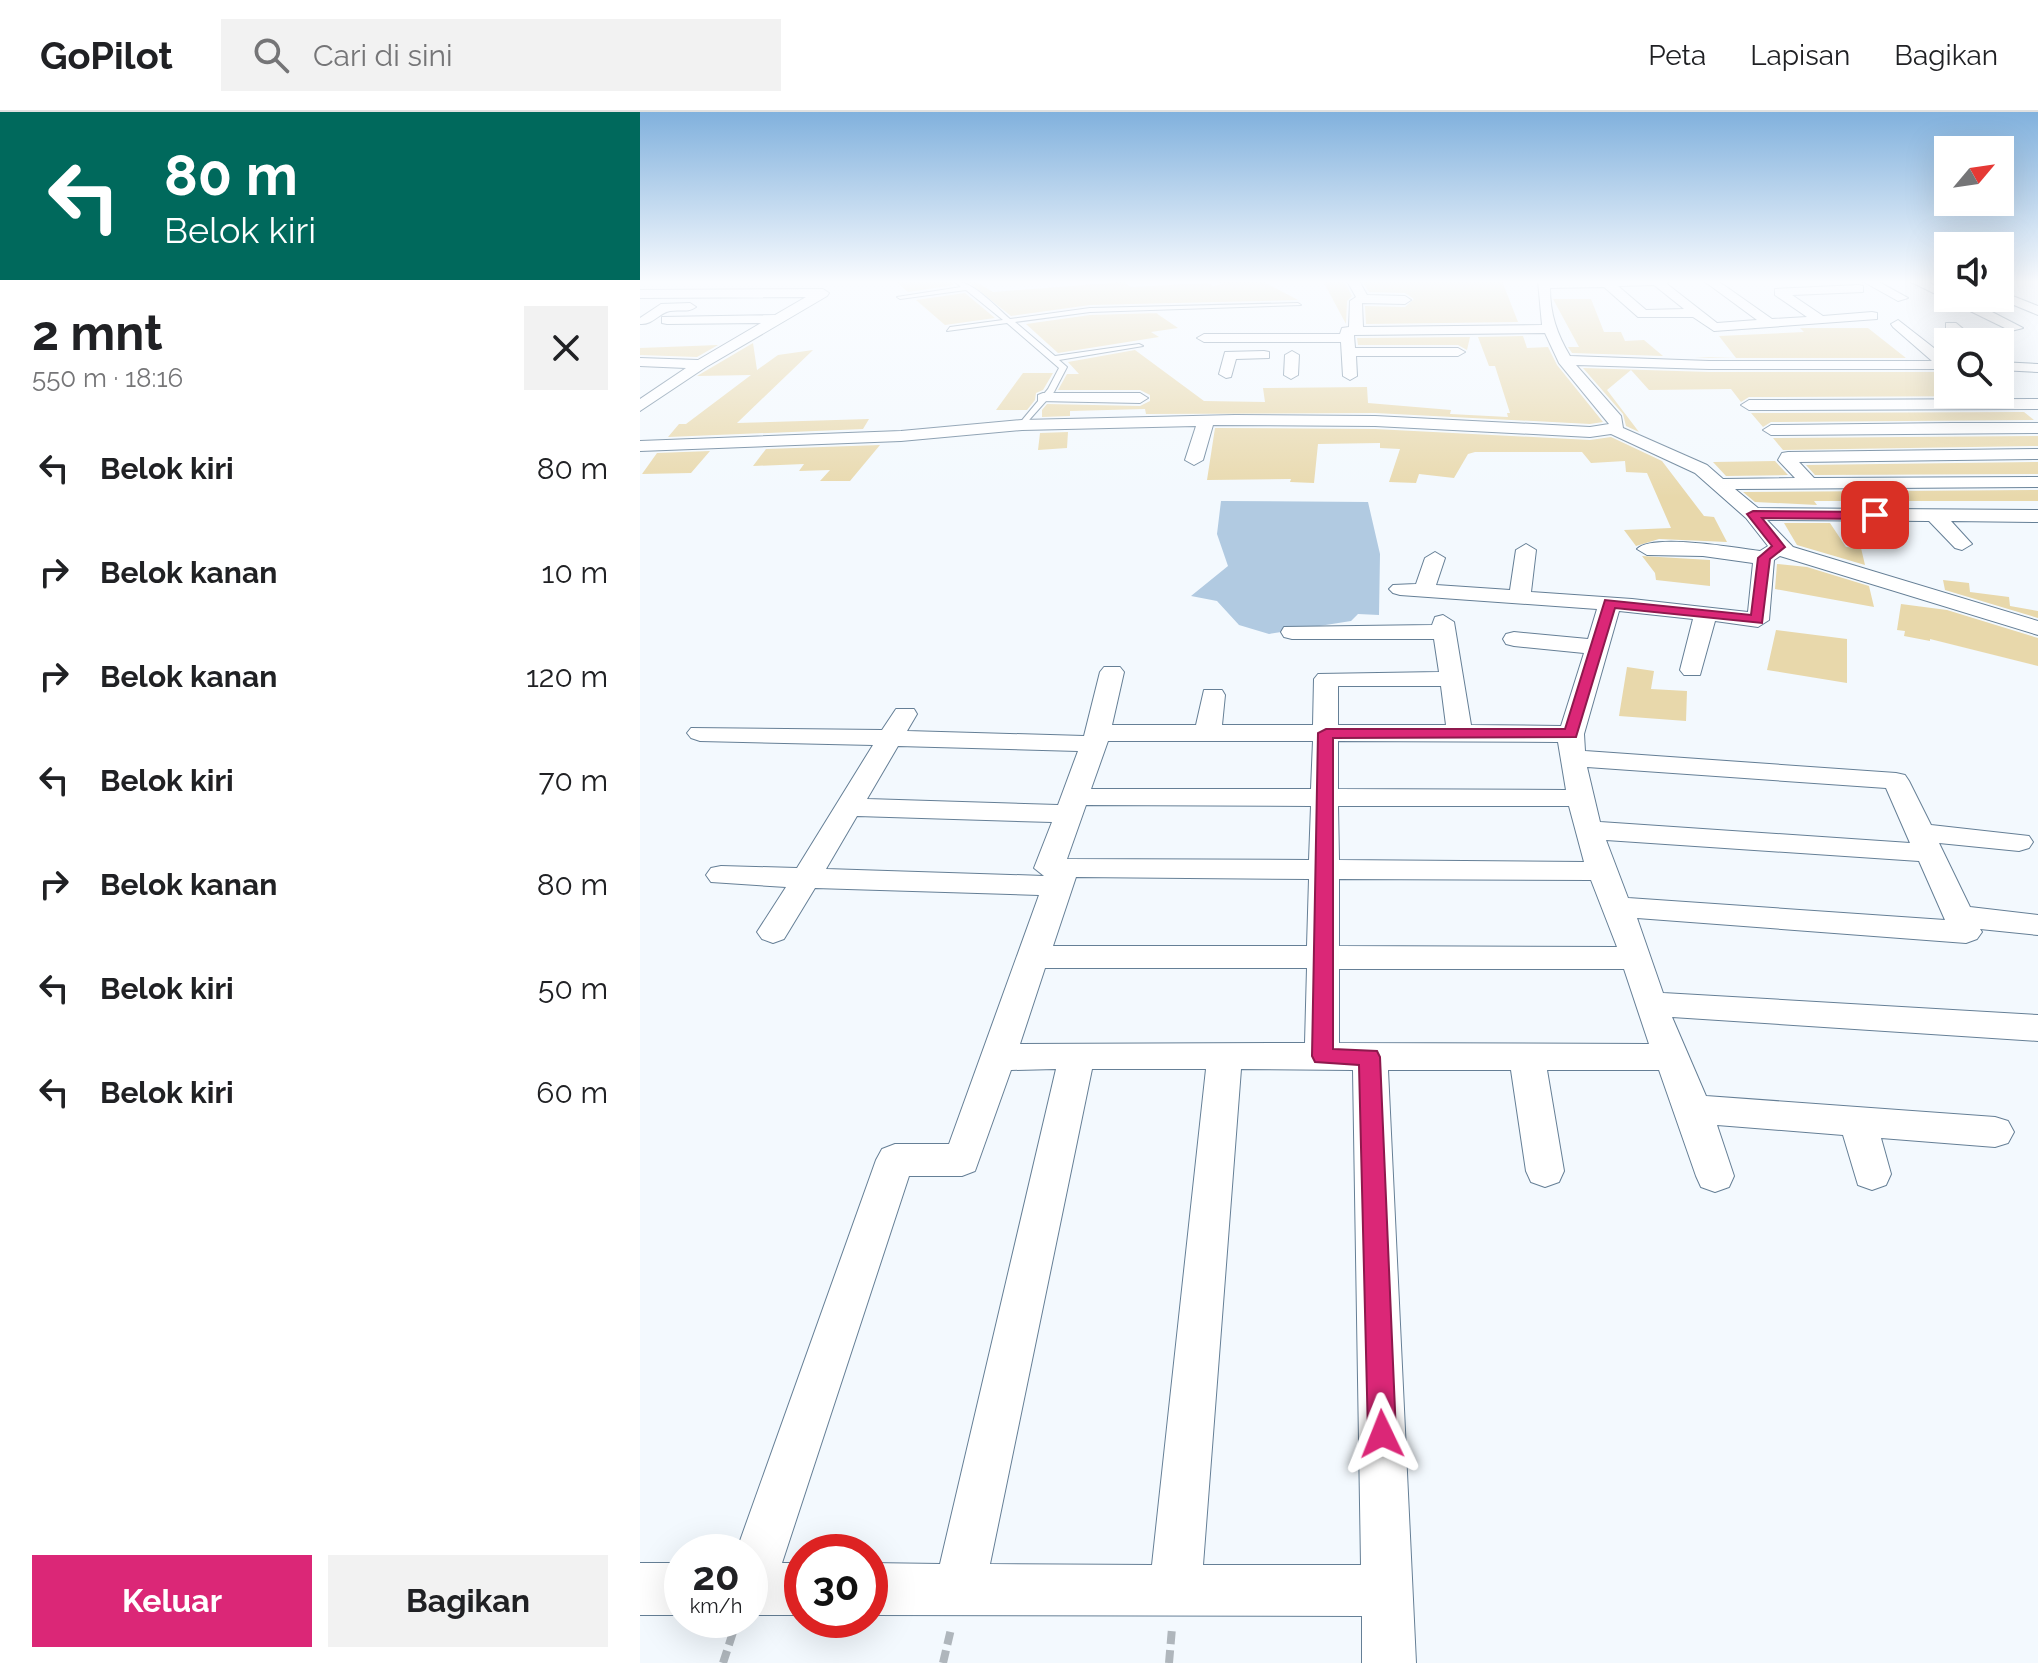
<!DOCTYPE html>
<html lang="id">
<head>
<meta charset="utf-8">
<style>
  :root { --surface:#fff; --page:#f2f2f2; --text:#202124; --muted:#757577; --line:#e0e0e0; --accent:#db2777 }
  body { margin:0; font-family:Raleway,sans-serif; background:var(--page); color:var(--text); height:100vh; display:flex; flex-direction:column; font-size:30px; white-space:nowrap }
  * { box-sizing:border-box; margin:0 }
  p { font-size:26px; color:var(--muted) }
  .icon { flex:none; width:44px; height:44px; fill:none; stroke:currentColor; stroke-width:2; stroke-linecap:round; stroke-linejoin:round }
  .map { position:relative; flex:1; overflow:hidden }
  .side { display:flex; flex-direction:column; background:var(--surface); width:640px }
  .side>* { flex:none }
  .hud { background:#00695c; color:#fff; overflow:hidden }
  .needle { width:52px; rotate:61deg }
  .buttons { position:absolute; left:1294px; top:24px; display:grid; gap:16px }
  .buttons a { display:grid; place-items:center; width:80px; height:80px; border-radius:0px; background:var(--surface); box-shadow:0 8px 32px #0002; font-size:40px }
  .speed { position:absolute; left:24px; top:1422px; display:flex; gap:16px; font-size:40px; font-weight:700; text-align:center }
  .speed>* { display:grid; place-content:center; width:104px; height:104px; border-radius:50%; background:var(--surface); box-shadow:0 8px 32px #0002; line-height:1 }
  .speed small { font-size:20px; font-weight:400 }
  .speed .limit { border:12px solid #d22; background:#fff; color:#111 }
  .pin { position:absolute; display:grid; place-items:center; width:68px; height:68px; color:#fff; margin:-34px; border-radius:16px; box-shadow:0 4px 12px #0006 }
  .me { position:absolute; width:88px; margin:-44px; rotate:358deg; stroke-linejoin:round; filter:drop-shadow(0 0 6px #0008) }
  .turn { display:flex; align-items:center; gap:28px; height:168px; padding:0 32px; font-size:36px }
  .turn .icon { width:104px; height:104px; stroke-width:2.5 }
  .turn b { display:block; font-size:56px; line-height:68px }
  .round { display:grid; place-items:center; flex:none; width:84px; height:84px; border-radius:0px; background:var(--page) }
  .head { display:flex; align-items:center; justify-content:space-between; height:136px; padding:0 32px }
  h1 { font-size:48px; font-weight:700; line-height:60px }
  .button { display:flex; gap:16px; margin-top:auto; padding:16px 32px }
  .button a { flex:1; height:92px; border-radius:0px; background:var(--accent); color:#fff; font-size:32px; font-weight:700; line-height:92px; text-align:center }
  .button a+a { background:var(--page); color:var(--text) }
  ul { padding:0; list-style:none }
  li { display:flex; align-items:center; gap:24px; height:104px; padding:0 32px }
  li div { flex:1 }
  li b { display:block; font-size:30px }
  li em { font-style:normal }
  header { display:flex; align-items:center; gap:48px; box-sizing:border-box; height:112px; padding:0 40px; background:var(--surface); border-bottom:2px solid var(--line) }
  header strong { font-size:38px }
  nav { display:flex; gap:44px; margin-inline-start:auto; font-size:28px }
  .search { width:560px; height:72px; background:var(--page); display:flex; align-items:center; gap:20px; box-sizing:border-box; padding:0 28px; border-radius:0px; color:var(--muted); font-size:30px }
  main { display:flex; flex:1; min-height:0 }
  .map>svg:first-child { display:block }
  .green { fill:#b1cae1 }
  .building { fill:#e8d8ab }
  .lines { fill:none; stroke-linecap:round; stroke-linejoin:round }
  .lane-casing { stroke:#657f96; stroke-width:2 }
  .street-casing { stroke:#657f96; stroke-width:2 }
  .path { stroke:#afb6bc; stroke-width:8; stroke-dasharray:13 6; stroke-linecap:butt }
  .lane { fill:#fff; fill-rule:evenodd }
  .street { fill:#fff; fill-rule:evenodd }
  .route { fill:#db2777; stroke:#8e194d; stroke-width:2 }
</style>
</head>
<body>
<header>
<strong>GoPilot</strong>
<div class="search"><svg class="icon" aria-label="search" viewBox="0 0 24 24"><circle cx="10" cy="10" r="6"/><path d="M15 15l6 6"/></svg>Cari di sini</div>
<nav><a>Peta</a><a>Lapisan</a><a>Bagikan</a></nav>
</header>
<main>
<section class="side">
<div class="hud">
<div class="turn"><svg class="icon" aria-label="left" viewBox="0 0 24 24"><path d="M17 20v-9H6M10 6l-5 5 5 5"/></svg><div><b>80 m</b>Belok kiri</div></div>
</div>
<div class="head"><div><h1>2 mnt</h1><p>550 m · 18:16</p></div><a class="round"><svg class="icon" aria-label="close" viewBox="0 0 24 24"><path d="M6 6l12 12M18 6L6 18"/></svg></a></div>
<ul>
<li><svg class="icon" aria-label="left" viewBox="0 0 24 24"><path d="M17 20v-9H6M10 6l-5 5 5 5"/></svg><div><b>Belok kiri</b></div><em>80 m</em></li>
<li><svg class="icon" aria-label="right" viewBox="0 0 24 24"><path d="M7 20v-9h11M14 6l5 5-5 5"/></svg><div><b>Belok kanan</b></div><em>10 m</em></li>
<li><svg class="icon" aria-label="right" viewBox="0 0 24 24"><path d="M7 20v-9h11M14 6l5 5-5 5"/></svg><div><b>Belok kanan</b></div><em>120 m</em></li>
<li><svg class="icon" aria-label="left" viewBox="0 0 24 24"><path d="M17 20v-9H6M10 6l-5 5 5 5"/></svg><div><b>Belok kiri</b></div><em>70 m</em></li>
<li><svg class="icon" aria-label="right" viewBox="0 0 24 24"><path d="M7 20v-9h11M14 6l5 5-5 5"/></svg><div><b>Belok kanan</b></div><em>80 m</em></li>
<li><svg class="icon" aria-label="left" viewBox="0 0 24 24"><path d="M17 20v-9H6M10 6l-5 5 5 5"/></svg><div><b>Belok kiri</b></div><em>50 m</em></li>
<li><svg class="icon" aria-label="left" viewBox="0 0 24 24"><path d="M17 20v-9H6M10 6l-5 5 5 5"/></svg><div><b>Belok kiri</b></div><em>60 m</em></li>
</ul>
<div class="button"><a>Keluar</a><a>Bagikan</a></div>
</section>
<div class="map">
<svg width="1398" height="1551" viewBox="0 0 1398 1551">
  <rect width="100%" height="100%" fill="#f3f9fe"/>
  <path class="green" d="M581,389L728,390L740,442L739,503L718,502L711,509L629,522L599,513L577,489L551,484L588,454L577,422Z"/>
  <path class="building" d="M255,169H311L314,173L268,180Z
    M327,169H335L353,180L483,170L491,175L567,171L573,174L583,172L577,169H622L658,188L450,193L371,204Z
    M683,169H704L712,184L707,189L706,212Z
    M722,169H862L878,210L726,212L725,194L765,195L774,187L765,181L729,180Z
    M325,181L355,206L305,213L276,188Z
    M913,187H951L964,220H981L985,229L1004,228L1023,244L932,241L928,235H939Z
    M516,201L538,216L511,220L519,225L418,241L386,212L450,203L519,201Z
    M1160,216H1228L1266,246H1069L1054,245L1096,246L1079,224L1164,220Z
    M883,224L887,236L908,235L917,253L963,310L950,312L735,301L506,302L505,297L430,299V304L402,305V298L407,292L500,294L510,289V283L500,278H418L427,262H439L428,250L495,238L564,289L625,290L623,276L727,275L728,291L811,298L810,302L868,305L867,301H870L855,254H849L838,225Z
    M830,225L827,238L818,233H718L717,226Z
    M113,231L117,258L138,243L173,238L97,311L229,307L223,317L28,325L39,312H46L111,263L57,264Z
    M78,233L57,245L0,243V236Z
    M943,256L1069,260H1300L1308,266V282L1360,281L1363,284L1109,285L1101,290L1091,277L1009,278L991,258L967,278L999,320L986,314L983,302Z
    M383,261H413L403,278L396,281L395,288L387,298H356Z
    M1384,300L1394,308L1131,310L1123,315L1111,301Z
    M575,316L735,317L950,328L971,325L1022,349L1064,404L1074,405L1087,430L1019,427L996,434L984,418L1031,416L1007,361L986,360L985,349L951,351L942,340H835L828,342L814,366L779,362L776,371L749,370L760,337L740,336V331L678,332L674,371L650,370L651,367L567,368Z
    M428,320L427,336L398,338L400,321Z
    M1398,324V334L1143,338L1133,326Z
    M240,333L210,369H180L190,358L159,359L164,352L113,354L126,337Z
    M70,339L51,361L2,362L17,341Z
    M1135,349L1148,363L1086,364L1073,350Z
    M1398,350V362L1175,363L1166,353Z
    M1398,378V389H1174L1177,393L1115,390L1103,380Z
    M1144,411H1190L1206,435L1221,436L1225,453L1157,433Z
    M1002,444L1070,448V474L1016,468L1015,461Z
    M1137,452L1167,455L1229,474L1234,495L1135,477Z
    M1303,468L1329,471L1330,480L1369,485L1370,494L1398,499V506L1305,478Z
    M1261,492L1307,498L1398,526V554L1290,527V529L1264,524L1265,519L1257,518Z
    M1136,518L1207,527V571L1127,558Z
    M987,555L1014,559L1011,577L1047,579L1046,609L979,604Z"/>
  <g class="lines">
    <defs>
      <path id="lane" d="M314,169C333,169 355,194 370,207L450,196L658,191L661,193L450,200L375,210L415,244L499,232L503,234L419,248L427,255L414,280L382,316L378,313L408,277L419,256L367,211L307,219L310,215L363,208L326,178L260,187L257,185L321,175Z"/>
      <path id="street" d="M707,169H719L727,183L765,184L771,188L765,192L722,191L723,215L902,213L898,169H1029L1027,172L1077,211L1117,208L1064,169H1078L1132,207L1167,205L1135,183V177L1219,173L1223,174V180L1152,183L1183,204L1232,200L1237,201V207L1074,219L1053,205H998L964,175L910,176C910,202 917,222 930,244L1069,249H1292L1253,215L1251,212L1258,208L1308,247V257H1069L936,253L981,304L983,316L1067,353L1083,367L1155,366L1138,348L1142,341L1148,340L1398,337V347L1159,350L1174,366L1398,365V375L1095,377L1118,396L1398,398V410L1311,409L1332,432L1322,438L1315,436L1289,409L1127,408L1153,435L1398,509V523L1140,444L1134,448L1129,508L1118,515L1075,509L1060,563H1044L1040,558L1053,507L979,499L944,622L945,639L1256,661L1265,663L1269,669L1291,713L1389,724L1393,730L1389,736L1379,739L1299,731L1330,795L1398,803V823L1340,817L1342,820L1337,827L1326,831L997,806L1023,881L1398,903V929L1032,905L1066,984L1355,1005L1368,1009L1374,1020L1368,1031L1355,1035L1241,1026L1251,1062L1246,1073L1232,1078L1218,1073L1203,1023L1077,1013L1094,1064L1089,1075L1075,1080L1061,1075L1056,1064L1019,958H907L924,1059L919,1070L905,1075L891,1070L886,1059L871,958H748L776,1551H722V1504L230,1503V1451L300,1452L416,957L371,958L335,1059L322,1064H269L142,1451H162V1503H110V1440H96L236,1048L242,1037L255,1032H309L399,783L175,776L144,827L133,831L122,827L117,820L146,775L71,770L66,763L71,756L81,754L157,756L233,633L60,629L51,626L47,621L51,616L242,618L256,597H274L277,602L267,619L444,624L460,560L464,555H480L484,560L472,613H556L564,578H582L585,583L582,613H673L674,567L678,562L799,560L794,527H652L644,525L641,520L644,515L792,513L795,505L803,503L814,510L831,613L921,614L944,541L874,534L866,532L863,527L866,522L874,520L948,527L957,497L760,483L753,481L749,477L753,473L776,472L785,446L795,440L805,446L796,473L870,478L876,438L886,432L896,438L891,480L992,487L1108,500L1113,451L1063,444L1007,443L997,437C1012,421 1097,436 1120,439L1128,434L1106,406L1055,361L971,322L950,325L735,314L573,313L563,348L554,353L545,348L556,314L382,318L261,329L0,339V329L261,319L382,308L595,303L735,304L950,315L969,312L919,251L905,221L714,223L715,236H818L825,240L818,244H716L717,264L710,268L703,264L701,230H564L557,226L564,222H700L702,216L709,215L710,189L716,185ZM1014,173L1044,197L1006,198L978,174ZM698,574H801L806,613H698ZM468,629H673L671,677H451ZM698,629L918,630L926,678L698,677ZM258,634L438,639L418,693L227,687ZM947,655L1246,676L1270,731L960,710ZM446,693L671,694L669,748L427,747ZM698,694H929L944,750L699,748ZM217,704L412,710L394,756L404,764L186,757ZM966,728L1279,749L1305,808L988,786ZM436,765L669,767L667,834H413ZM699,767L951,768L977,835L699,834ZM405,856H667L665,931L380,932ZM699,857H984L1009,932L699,931ZM452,957H566L512,1453L350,1452ZM601,957L713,958L721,1453H563Z
        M1222,169H1237L1268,186L1258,189Z
        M1269,169H1285L1308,179V186H1325L1383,216L1371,219Z
        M183,177L189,181L187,184L66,255L0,299V287L46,256L0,254V246L58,248L121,211L27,212L22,211V205L135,203L166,185L0,186V178Z
        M1360,179L1398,194V203L1357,186H1360Z
        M21,192L50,191L56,195C48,201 40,197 30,199C19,201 13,213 0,212V206Z
        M1306,211H1316L1339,230H1323L1306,217Z
        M624,239L629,240V246L596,247L591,265L586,266L579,262L585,240Z
        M652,239L659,243L658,263L651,267L644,263L645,243Z
        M1360,250L1398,252V260L1360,258Z
        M403,281H500L508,286L500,291L398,289V283Z
        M1398,287V297L1109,298L1101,293L1109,288Z
        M1312,311H1398V321L1131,323L1123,318L1131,313Z
        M0,1451H42V1503H0Z"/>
    </defs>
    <use href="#lane" class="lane-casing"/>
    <use href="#street" class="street-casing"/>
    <path class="path" d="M83,1551L97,1508
      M303,1551L311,1517
      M529,1551L532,1516"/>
    <use href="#lane" class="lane"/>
    <use href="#street" class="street"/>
  </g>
  <linearGradient id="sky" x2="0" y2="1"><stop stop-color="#81b1dd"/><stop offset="0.44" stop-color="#fafcff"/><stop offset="1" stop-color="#fafcff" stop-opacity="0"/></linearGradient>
  <rect width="1398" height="386" fill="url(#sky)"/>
  <path class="route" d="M1113,399L1235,400L1240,403L1235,407L1122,406L1145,435L1130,447L1122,511L975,496L936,625L693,626V937L737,939L740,945L756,1322L752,1332L742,1336L732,1332L728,1322L719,953L675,950L672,944L678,621L686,617H925L965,488L1111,503L1118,446L1132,434L1107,402Z"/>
</svg>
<div class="buttons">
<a><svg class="needle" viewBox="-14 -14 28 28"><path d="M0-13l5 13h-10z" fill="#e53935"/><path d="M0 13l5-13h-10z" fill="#757577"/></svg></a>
<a><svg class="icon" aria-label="sound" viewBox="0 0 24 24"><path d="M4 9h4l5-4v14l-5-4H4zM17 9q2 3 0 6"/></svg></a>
<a><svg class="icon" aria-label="search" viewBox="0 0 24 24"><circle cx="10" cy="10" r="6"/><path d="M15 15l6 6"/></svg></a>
</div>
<div class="speed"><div>20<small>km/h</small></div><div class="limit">30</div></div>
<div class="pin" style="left:1235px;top:403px;background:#d93025"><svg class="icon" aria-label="arrive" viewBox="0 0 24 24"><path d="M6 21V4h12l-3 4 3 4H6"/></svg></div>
<svg class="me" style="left:742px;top:1322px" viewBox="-20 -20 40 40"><path d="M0-17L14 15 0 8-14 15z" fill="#db2777" stroke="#fff" stroke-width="4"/></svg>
</div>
</main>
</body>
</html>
